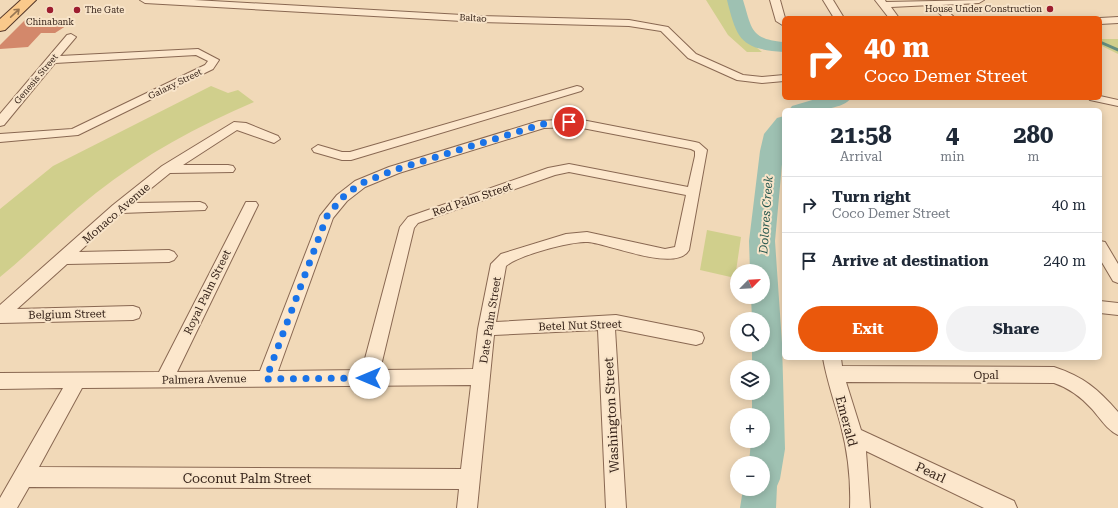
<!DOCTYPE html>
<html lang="en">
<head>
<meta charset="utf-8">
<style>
  :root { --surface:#fff; --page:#f2f2f3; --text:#1f2937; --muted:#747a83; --line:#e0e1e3; --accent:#ea580c }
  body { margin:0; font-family:"Roboto Serif",serif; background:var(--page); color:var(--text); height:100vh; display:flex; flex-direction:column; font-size:15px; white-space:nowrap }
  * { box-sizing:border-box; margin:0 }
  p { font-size:13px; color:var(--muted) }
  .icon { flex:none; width:22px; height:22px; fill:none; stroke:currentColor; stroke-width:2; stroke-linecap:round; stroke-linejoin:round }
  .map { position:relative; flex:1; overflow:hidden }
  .details { position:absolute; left:782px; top:108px; width:320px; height:252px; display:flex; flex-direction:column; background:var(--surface); border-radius:6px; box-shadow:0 2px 10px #0003 }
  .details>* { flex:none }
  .hud { position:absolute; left:782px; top:16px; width:320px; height:84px; border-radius:6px; box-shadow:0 2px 10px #0003; background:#ea580c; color:#fff; overflow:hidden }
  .needle { width:26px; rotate:66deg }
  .buttons { position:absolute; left:730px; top:264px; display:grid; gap:8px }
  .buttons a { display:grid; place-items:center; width:40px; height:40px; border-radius:50%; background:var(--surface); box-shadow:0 2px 10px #0003; font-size:20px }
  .pin { position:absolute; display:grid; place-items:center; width:34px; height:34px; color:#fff; margin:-17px; border:2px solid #fff; border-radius:50%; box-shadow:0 1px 4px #0007 }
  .me { position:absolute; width:44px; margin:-22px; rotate:270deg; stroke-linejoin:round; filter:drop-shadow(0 0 3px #0008) }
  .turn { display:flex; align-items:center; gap:14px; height:84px; padding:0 16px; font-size:18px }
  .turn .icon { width:52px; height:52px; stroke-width:2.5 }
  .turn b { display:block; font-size:28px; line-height:34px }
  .eta { display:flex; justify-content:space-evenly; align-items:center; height:68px; text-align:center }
  .eta b { font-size:24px; font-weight:700; line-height:28px }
  .primary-button { display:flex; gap:8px; margin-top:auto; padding:8px 16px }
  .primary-button a { flex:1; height:46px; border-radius:24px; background:var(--accent); color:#fff; font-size:16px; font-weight:700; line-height:46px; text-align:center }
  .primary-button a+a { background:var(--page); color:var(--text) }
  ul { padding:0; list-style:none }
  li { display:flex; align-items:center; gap:12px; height:56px; padding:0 16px; border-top:1px solid var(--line) }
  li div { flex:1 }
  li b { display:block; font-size:15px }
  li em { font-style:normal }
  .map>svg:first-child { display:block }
  .green { fill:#d0cf8c }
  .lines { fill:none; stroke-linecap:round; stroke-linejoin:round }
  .stream { stroke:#658e7f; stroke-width:3 }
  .river { fill:#9ec1b2; fill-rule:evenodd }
  .building { fill:#d3886b }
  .minor-casing { stroke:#896852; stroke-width:2 }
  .primary-casing { stroke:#553728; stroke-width:2 }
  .minor { fill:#fce7cc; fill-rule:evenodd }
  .primary { fill:#fac98b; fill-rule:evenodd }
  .oneway { stroke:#987652 }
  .route { stroke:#1a73e8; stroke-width:7; stroke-dasharray:0 12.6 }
  .poi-dot { fill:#9d1d2f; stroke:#f8e4c9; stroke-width:1.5 }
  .labels { text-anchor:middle; stroke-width:4; stroke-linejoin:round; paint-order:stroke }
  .far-poi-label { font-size:9px; fill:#362319; stroke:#f8e4c9; text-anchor:end }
  .far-street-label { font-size:9px; fill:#362319; stroke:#f8e4c9 }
  .street-label { font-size:11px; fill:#362319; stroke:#f8e4c9 }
  .water-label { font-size:12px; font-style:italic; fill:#26574e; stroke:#f8e4c9 }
  .near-street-label { font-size:13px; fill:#362319; stroke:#f8e4c9 }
</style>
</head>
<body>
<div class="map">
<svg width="1118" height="508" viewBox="0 0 1118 508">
  <rect width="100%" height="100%" fill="#f1d9b8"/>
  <path class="green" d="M706,0H728L743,36L762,52H747L728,35Z
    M1100,39H1118V54L1100,45Z
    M211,86L228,93L238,90L254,102C198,126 144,155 96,193C63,219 33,250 0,277V209L53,166Z
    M707,230L741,237L735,278L700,270Z"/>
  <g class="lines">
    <path class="stream" d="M1100,42L1118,50"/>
    <path class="river" d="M727,0H743C752,29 750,39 784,42V52C741,49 737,40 727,0Z
      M819,98H851C841,112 805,110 789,110L792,106Z
      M784,116V142L775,241L782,343L785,449L780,479L777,486L776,508H740L743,489H763V463H749L751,441H763V415H752V393H763V367H752V345H763V319H752L751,297H763V271H750L749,241L760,151L764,134L777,118Z"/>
  </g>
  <path class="building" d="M28,17L69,24L55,33H41L28,47L0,49V45Z"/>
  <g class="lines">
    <defs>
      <path id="minor" d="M140,0H194L480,16L629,20L668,27L696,54L743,75L762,77L784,75V81L762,83L737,80L688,58L661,31L629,26L480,22L145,3Z
        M770,0H780L785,18L784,26L776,21Z
        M823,0H833L844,18H834Z
        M875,0H885L886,2L984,0L979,3L941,5L955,18H944L931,5L891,7L899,18H889Z
        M1118,17V23L1100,24V18Z
        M71,34L76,37L60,56L198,49L219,60L213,69L78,135L0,142V134L72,129L205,65L208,61L196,55L55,63L4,125L0,126V114L67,35Z
        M577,86L581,87L583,89L581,91L351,160H342L314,152L312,149L318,145L342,152H350Z
        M1100,96L1118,100V106L1090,100L1088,98H1100Z
        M577,119L695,142L699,143L707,150L689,250C676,273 610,244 588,242C571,241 519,255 506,266L496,322L616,315L696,331L702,333L704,338L702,343L696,345L615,329L626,508H606L598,330L494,335L477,508H457L459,489L29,487L17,508H0V498L63,388L0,389V373L159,372L246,202H256L258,205L177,372L260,371L320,216L337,195L355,181L389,167L539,121ZM577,127L691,149L695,151V156L688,187L569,164L548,168L408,217L400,227L362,370L278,371L333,218L347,201L365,187L399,173L544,128ZM569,172L686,195L675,247L665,249L587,232L566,234L501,254L491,264L478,329L473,369L380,370L414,228L418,223L555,175ZM471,385L461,469L39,467L82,388Z
        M234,122L246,123L278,136L280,139L274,143L237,130L183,165H228L233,166L235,169L233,172L170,173L133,203L200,202L205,204L207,207L205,210L121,213L79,252L169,250L174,252L177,256L174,260L169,262L67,264L17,309L133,306L139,308L141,313L139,318L133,320L0,323V305L113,205L162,166Z
        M1100,241L1105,242L1118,264V283L1113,281L1100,259Z
        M1100,301L1118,303V315L1100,313Z
        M823,358H841L842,366L1054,367C1084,377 1098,389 1118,412V435C1107,430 1100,418 1092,409C1081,397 1069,388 1054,383L846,382L861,430L1014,501L1017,508H984L866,451L870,508H850C851,480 848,453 841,426C835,403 827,381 823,358Z"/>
      <path id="primary" d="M21,0H36L5,30L0,31V19Z"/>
    </defs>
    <use href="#minor" class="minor-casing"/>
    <use href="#primary" class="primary-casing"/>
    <use href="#minor" class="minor"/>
    <use href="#primary" class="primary"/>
  </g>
  <defs><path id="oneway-shaft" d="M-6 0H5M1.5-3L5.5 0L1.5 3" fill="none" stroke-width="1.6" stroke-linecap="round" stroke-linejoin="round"/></defs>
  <use class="oneway" href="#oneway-shaft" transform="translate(15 13) rotate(-43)"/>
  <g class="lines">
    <path class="route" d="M369,378L266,379L327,216L342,198L360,184L394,170L543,124L569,122"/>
  </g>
  <g class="poi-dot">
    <circle cx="1050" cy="9" r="4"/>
    <circle cx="50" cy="10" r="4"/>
    <circle cx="77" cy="10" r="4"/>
  </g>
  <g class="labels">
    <g class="far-poi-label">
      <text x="1042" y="12">House Under Construction</text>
      <text x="85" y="13" text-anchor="start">The Gate</text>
      <text x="50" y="25" text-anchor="middle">Chinabank</text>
    </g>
    <g class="far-street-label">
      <text transform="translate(473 18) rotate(3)" y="3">Baltao</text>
      <text transform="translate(36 79) rotate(-50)" y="3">Genesis Street</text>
      <text transform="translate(175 84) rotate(-26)" y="3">Galaxy Street</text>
    </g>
    <g class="street-label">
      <text transform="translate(472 199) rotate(-19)" y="4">Red Palm Street</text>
      <text transform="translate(116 213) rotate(-41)" y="4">Monaco Avenue</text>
      <text transform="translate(207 292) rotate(-64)" y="4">Royal Palm Street</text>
      <text transform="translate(67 314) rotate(-1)" y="4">Belgium Street</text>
      <text transform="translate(490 320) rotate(-81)" y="4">Date Palm Street</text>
      <text transform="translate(580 325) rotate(-2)" y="4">Betel Nut Street</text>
      <text x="986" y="379">Opal</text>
      <text transform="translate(204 379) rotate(-1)" y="4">Palmera Avenue</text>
    </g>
    <g class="water-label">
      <text transform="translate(766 215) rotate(-86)" y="4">Dolores Creek</text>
    </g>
    <g class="near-street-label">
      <text transform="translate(611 415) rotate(-93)" y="5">Washington Street</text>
      <text transform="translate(847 421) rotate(75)" y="5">Emerald</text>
      <text transform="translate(931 472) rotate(25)" y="5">Pearl</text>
      <text x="247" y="483">Coconut Palm Street</text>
    </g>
  </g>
</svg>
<div class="buttons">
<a><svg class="needle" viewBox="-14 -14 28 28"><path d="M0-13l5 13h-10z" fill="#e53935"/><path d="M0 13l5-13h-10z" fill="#747a83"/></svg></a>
<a><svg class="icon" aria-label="search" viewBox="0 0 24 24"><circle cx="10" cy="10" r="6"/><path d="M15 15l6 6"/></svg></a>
<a><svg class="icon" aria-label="layers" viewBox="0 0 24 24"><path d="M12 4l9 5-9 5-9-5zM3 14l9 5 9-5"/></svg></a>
<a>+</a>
<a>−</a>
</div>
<div class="pin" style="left:569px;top:122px;background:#d93025"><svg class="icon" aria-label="arrive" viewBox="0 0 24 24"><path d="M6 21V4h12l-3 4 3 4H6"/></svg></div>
<svg class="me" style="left:369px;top:378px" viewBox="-20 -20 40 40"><circle r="19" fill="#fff"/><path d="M0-13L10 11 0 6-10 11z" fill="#1a73e8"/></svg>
<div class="hud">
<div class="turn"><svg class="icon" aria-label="right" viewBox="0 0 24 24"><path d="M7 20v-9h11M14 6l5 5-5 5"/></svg><div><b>40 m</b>Coco Demer Street</div></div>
</div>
<section class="details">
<div class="eta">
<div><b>21:58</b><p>Arrival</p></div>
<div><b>4</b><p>min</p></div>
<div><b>280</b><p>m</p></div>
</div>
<ul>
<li><svg class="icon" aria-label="right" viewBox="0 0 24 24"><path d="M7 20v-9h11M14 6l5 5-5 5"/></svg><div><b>Turn right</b><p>Coco Demer Street</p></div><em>40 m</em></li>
<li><svg class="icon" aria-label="arrive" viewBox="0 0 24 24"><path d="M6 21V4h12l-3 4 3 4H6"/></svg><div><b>Arrive at destination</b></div><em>240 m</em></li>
</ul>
<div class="primary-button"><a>Exit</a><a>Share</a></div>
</section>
</div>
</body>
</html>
